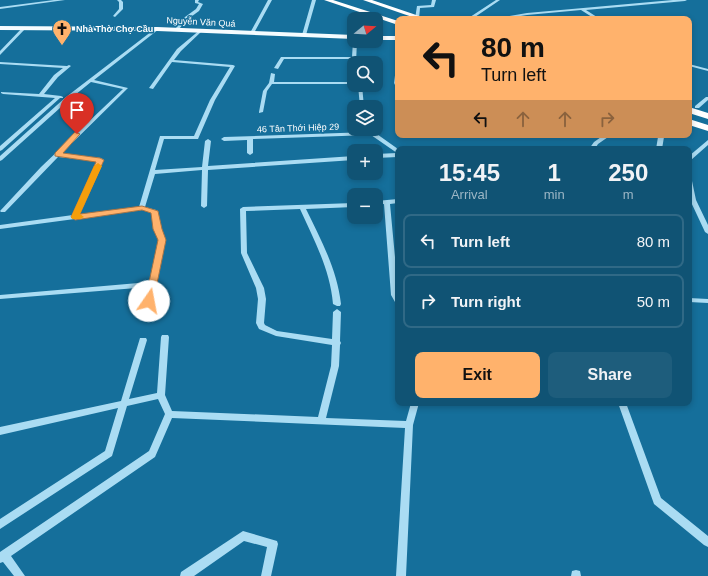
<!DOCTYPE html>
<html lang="en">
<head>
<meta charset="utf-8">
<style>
  :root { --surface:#105374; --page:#1e5d7c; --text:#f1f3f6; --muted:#9cb6c5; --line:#306986; --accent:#ffb26c }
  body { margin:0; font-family:Helvetica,sans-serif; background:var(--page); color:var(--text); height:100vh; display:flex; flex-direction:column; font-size:15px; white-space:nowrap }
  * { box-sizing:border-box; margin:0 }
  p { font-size:13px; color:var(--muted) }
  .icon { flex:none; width:22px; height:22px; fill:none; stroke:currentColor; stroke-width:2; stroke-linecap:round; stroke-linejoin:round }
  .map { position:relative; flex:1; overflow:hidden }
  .panel { position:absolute; left:395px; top:146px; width:297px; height:260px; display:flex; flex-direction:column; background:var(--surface); border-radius:8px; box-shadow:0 2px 6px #0003 }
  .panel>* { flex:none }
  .hud { position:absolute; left:395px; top:16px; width:297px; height:122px; border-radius:8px; box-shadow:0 2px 6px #0003; background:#ffb26c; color:#111; overflow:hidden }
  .needle { width:26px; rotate:72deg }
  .tools { position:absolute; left:347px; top:12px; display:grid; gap:8px }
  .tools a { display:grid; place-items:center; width:36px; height:36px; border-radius:8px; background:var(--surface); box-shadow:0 2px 6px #0003; font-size:20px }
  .pin { position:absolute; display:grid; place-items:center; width:34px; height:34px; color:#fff; margin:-41px -17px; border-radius:50% 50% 50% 0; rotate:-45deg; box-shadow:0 0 4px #0007 }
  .pin .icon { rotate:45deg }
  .me { position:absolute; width:44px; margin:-22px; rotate:12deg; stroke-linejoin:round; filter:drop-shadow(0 0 3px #0008) }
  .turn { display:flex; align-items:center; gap:14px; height:84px; padding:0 20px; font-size:18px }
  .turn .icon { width:52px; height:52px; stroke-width:2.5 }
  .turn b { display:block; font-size:28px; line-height:34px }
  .lanes { display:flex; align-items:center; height:38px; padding:0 20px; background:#0003; justify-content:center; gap:20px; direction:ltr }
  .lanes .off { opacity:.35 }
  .eta { display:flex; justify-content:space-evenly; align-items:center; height:68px; text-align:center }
  .eta b { font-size:24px; font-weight:700; line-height:28px }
  .action { display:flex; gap:8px; margin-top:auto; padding:8px 20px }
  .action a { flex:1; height:46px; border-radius:8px; background:var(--accent); color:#111; font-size:16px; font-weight:700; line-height:46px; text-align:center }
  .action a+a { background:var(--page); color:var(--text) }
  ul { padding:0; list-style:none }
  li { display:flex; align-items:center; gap:12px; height:54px; margin:0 8px 6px; padding:0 12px; border:2px solid var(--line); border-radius:8px }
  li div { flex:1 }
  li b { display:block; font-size:15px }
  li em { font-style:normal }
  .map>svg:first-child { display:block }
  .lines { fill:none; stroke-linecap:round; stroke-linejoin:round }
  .minor { fill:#aadcf3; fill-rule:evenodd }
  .major { fill:#f6fcff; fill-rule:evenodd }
  .highway { fill:#fff; fill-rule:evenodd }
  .route { fill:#ffb26c; stroke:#a67446 }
  .slow { fill:#f59e0b }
  .labels { text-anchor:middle; stroke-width:3; stroke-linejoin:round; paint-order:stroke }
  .far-street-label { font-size:9px; fill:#fff; stroke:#156f9b }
  .far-poi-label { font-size:9px; font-weight:bold; fill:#fff; stroke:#156f9b; text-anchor:start }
</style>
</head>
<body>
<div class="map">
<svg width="708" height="576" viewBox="0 0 708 576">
  <rect width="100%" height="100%" fill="#156f9b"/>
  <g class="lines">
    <path class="minor" d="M54,0H65L0,9V7Z
      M117,0H121L123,2V9L115,17L113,16L119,9V2Z
      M195,0H199L198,2L203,4L199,11L188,19L178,30H176V28L185,17L196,9L199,4L195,3Z
      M268,0H272L254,33L251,34L250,33Z
      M312,0H316L306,35L304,36L302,35Z
      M432,0H436L434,7L420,8L419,19H415L417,6L431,5Z
      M496,0H500L472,19H467Z
      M673,0H687L685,1L586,10L600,19H595L581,10L527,15L501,19H491L527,13Z
      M23,27L26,28L0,55V51Z
      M156,28L159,29L94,80L128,88L61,154L101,158L104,160L79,215L139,207L160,136H194L210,100L230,67L172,62L153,89L149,88L177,49L201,29L203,30L202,31L181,51L174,60L233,65L235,66L215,100L198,139H164L155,170L202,167L205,141L208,139L211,141L208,166L354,156V160L208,170L207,206L204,208L201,206L202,170L155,174L145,207L156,210L157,211L160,229L165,240L152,303H146L145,301L149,287L0,299V295L150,282L159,240L154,229L151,212L142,210L0,229V225L73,215L98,161L58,157L5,212H1L0,211L41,167L123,89L91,82L70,99L2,160L0,161V156L66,97Z
      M354,40V41H357L356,63H354V64L352,63V59H284L278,69L274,68L281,57H352L353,41Z
      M0,62L67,66L69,65L71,66L58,77L44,94L61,96L63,97V98H60L2,150L0,151V146L55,98L3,94L1,93V92L39,94L54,75L63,68L0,64Z
      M689,64L708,69V71L689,66Z
      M396,68H398V87H396L394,83Z
      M271,73L275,74L274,82H354V84H272L267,91L263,112L259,113V112L263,91L269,83Z
      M358,85H362L364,107H360Z
      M706,97H708V100L699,108H695V106Z
      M367,129H373L374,132L398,149V157L376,158V154L397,153L371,135L253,139V153L250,155L247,153V140L224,141L221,139L224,137L369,132Z
      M604,135H611L598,144L595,149H589L594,142Z
      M656,135H662L664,137L662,149H656L658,137Z
      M708,140V145L691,160L689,161V156Z
      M689,179L692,181L696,200L708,225V234L705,232L690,200Z
      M398,199V203L390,204L398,289V302H395L391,295L384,204L376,205V201Z
      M354,203V207L306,209C321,240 337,269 341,304L340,306H337L333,304C330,269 314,240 300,209L246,211L247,253L264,288L266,299L264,323L265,325L277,331L332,339L333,312L337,309L341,312L340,341L341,343L340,345L339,366L326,418L406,421L411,403H419L413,425L406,576H396L405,428L172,418L155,457L11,556L25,576H14L3,562L0,563V552L149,451L165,414L158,399L127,406L112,456L0,529V519L105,451L118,408L0,435V427L121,401L140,338H146L147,340L129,399L157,393L161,337L162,335H168L169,337L165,395L172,411L318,417L331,366L332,345L276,336L259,329L256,323L258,299L256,288L241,253L240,209L243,207Z
      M689,298L708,299V303L689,302Z
      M618,403H626L661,498L708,536V547L704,545L654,504Z
      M243,531L277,541L278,544L271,576H261L267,547L244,541L194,576H180L181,572Z
      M576,570L580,571L581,576H571L572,571Z"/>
    <path class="major" d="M0,26L157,27L354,35V39L157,31L0,30Z
      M376,36H398V40H376Z"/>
    <path class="highway" d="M324,0H333L398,21V25Z
      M363,0H372L428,19H418Z
      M689,107L708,113V119L689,113Z
      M689,119L708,125V131L689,125Z"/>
  </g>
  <path class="route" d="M75,132L80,134L63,153L100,158L104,160L80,214L142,206L158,211L162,229L166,240L153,303H146L145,301L158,240L153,229L151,213L142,210L75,220L71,217L96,162L55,156V153Z"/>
  <path class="slow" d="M98,163L102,166L80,214L84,217L80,219H72L71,217L94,166Z"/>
  <defs>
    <symbol id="church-pin" viewBox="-11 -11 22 30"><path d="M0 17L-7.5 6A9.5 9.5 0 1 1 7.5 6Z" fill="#ffb26c" stroke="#156f9b"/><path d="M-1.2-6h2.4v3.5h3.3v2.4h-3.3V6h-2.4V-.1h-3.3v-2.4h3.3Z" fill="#111"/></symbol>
  </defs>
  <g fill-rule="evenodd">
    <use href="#church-pin" x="51" y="18" width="22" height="30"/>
  </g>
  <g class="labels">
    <g class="far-street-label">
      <text transform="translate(201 22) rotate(3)" y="3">Nguyễn Văn Quá</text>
      <text transform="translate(298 128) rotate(-2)" y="3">46 Tân Thới Hiệp 29</text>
    </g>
    <g class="far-poi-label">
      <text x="76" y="32">Nhà Thờ Chợ Cầu</text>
    </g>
  </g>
</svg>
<div class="tools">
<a><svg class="needle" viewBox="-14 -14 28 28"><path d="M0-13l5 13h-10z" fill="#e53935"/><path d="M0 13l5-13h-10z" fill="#9cb6c5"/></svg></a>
<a><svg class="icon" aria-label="search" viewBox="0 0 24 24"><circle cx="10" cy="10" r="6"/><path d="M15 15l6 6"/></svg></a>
<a><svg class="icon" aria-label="layers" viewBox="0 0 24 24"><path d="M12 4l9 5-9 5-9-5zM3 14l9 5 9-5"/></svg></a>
<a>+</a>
<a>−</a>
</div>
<div class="pin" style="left:77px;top:134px;background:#d93025"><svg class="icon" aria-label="arrive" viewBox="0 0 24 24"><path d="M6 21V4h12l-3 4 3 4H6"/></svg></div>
<svg class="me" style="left:149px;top:301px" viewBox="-20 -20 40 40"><circle r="19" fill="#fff"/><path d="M0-13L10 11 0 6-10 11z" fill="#ffb26c"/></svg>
<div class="hud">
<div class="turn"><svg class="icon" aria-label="left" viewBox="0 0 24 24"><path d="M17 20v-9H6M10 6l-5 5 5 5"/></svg><div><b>80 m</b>Turn left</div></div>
<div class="lanes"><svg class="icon" aria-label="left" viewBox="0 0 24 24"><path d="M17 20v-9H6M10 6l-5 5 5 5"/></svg><svg class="icon off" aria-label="ahead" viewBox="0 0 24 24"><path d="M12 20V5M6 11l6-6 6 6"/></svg><svg class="icon off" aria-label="ahead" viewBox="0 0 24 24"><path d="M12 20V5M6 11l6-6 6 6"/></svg><svg class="icon off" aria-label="right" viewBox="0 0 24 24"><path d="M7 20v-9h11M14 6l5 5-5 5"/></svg></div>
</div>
<section class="panel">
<div class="eta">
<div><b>15:45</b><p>Arrival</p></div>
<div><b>1</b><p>min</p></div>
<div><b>250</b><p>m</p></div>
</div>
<ul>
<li><svg class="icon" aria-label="left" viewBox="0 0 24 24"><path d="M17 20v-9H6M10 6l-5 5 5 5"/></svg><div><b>Turn left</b></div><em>80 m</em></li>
<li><svg class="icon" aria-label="right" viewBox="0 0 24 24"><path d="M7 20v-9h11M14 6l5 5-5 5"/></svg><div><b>Turn right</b></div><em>50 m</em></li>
</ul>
<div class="action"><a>Exit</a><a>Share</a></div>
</section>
</div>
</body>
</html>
